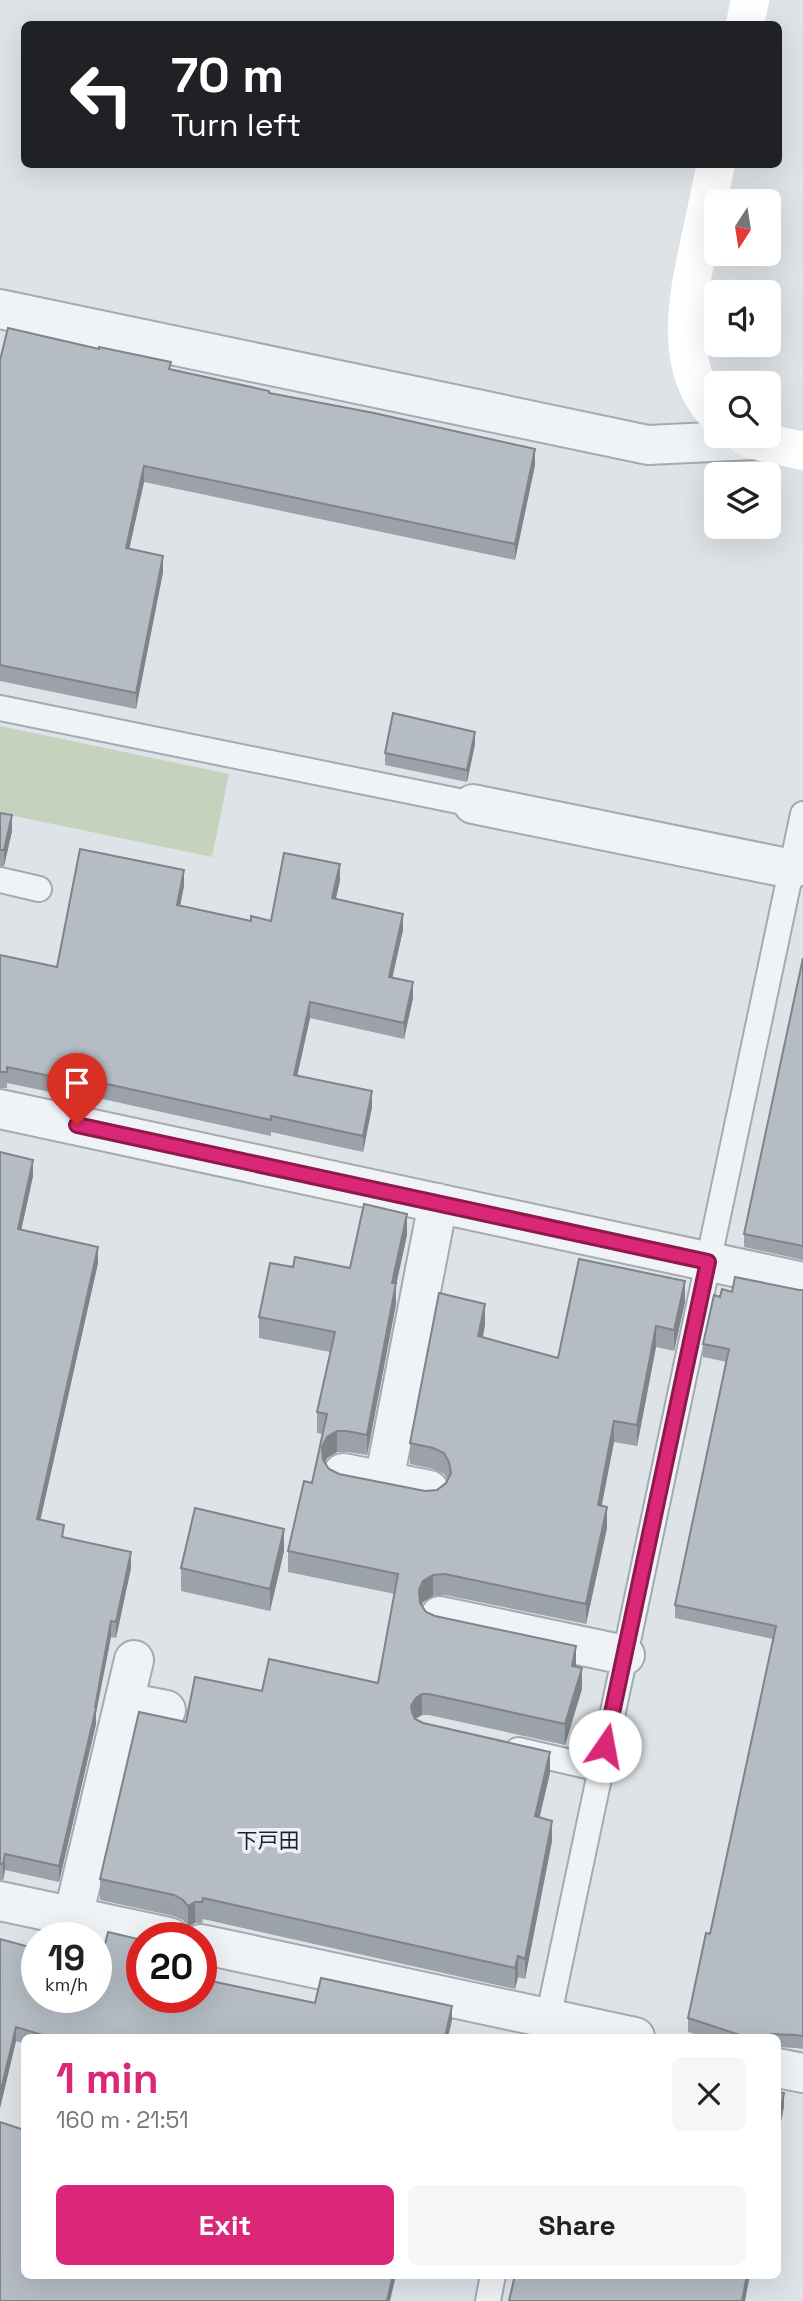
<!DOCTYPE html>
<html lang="en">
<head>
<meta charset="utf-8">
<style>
  :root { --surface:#fff; --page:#f6f6f6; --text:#222; --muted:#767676; --accent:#db2777 }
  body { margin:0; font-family:"Space Grotesk","Noto Sans JP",sans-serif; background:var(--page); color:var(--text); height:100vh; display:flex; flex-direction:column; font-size:26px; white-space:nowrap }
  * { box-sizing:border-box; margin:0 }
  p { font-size:23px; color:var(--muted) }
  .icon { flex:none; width:38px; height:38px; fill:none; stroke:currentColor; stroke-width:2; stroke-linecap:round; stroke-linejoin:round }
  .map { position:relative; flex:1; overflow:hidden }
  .sheet { position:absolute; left:21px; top:2034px; width:760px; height:245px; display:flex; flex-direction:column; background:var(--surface); border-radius:10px; box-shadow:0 7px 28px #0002 }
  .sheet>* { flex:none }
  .hud { position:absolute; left:21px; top:21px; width:761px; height:147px; border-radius:10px; box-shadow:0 7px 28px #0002; background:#202124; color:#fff; overflow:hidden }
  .needle { width:46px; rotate:192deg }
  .fabs { position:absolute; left:704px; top:189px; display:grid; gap:14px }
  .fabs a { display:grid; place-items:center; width:77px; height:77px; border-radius:10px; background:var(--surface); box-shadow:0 7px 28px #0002; font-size:35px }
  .speed { position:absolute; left:21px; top:1922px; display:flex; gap:14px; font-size:35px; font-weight:700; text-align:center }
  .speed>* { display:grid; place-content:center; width:91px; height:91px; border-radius:50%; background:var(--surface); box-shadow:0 7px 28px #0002; line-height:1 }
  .speed small { font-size:18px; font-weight:400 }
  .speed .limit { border:10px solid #d22; background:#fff; color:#111 }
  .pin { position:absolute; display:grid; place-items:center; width:60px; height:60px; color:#fff; margin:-72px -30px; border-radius:50% 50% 50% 0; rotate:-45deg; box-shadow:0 0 7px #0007 }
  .pin .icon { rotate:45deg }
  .me { position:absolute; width:77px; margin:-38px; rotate:12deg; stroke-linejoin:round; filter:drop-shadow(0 0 5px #0008) }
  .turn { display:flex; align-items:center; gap:24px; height:147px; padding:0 35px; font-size:32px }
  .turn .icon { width:91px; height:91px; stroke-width:2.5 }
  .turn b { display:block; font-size:49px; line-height:60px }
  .round { display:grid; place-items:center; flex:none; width:74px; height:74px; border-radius:10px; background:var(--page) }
  .head { display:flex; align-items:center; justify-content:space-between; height:119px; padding:0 35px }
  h1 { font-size:42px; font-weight:600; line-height:52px; color:var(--accent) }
  .cta { display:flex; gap:14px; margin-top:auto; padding:14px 35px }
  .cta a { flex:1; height:80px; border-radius:10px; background:var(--accent); color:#fff; font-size:28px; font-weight:600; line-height:80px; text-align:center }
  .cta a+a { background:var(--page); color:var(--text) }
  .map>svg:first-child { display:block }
  .green { fill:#c5d2be }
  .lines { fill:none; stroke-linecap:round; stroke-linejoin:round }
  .lane-casing { stroke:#a3aab2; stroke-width:28 }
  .street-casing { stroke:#a3aab2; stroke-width:42 }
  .lane { stroke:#f0f3f6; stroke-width:24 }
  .street { stroke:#f0f3f6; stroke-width:38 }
  .secondary { stroke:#fff; stroke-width:38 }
  .wall { fill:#9ca2a9 }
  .shaded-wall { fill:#7f8489 }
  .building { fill:#b5bcc4; stroke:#7f8489; stroke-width:2 }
  .route-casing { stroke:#8e194d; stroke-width:18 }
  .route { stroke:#db2777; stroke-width:12 }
  .labels { text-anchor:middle; stroke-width:7; stroke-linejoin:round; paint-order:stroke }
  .neighbourhood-label { font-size:21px; fill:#19232f; stroke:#edf1f5 }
</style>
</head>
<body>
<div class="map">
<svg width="803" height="2301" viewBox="0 0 803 2301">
  <rect width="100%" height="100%" fill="#dee3e8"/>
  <path class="green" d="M0,726L229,774L212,857L0,813Z"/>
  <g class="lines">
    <defs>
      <path id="lane" d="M0,708L473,804
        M0,880L39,889
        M518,1750L600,1769
        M545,2033L803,814
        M488,2301L493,2275"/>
      <path id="street" d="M0,309L648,445L753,440
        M473,804L792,869
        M0,1109L803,1282
        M343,1473L384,1481
        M429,1490L384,1481L438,1203
        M440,1616L625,1655
        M124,1702L166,1710
        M0,1901L169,1937
        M73,1917L134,1660
        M201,1944L635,2037
        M777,2068L803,2073"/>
    </defs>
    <use href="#lane" class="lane-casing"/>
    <use href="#street" class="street-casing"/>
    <use href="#lane" class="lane"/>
    <use href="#street" class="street"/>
    <path class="secondary" d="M745,24L750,0
      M716,164C710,191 705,217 699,244C687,300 673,367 716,414
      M744,436L753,440L803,451"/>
  </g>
  <path class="wall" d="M0,360L171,369L269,393L535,465L515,560L144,482L129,549L163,572L136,709L0,681Z
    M475,744L467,782L385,765V753Z
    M0,813L12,831L4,866H0Z
    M340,880L336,899L403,930L392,977L413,998L404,1039L310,1018L297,1075L372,1107L363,1152L271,1132V1136L75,1093L74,1097L7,1083V1088H0V955L57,967L184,886L180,906L251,921H271Z
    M803,958V1260L744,1247V1234Z
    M0,1152L33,1176L21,1230L98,1263L40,1520L64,1538L131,1568L116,1638L111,1637L96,1713V1724L59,1882L5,1870L3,1880H0Z
    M407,1235L396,1285V1304L367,1455L347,1452H337L327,1458L325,1463L329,1469L339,1474L425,1491L437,1490L446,1483L447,1479L444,1474L433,1469L410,1464V1443L485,1325L483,1337L558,1358L685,1302L674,1351L656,1347L637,1446L614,1442L601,1506L607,1528L586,1624L445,1595L433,1596L423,1602L422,1606L426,1612L435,1616L576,1667L582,1689L565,1745L429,1715H422L416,1719L423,1723L550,1773L539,1817L552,1841L525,1979L518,1977L515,1989L203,1919L202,1923H195L188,1927L183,1920L174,1916L100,1900V1879L186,1722L262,1691L378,1683L395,1594L288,1572V1551L312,1483L322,1434L317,1433V1412L330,1352L259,1338V1317L293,1267L350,1268Z
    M799,1290H803V2049L796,2048L777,2047V2037H704L688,2032V2018L710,1934L773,1639L675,1618V1605L727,1362L703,1357V1344L720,1297L732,1292Z
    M284,1551L270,1611L181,1591V1568Z
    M0,1939L142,1997L315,2003L452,2020L448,2037H24V2044L16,2041L0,2108Z"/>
  <path class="shaded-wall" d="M535,449V465L515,560V544Z
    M144,466V482L126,564V548Z
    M163,556V572L136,709V693Z
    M475,732V744L467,782V770Z
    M12,815V831L4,866V850Z
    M340,864V880L332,914V898Z
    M184,870V886L177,921V905Z
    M403,914V930L389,993V977Z
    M413,982V998L404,1039V1023Z
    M310,1002V1018L294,1091V1075Z
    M372,1091V1107L363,1152V1136Z
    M33,1160V1176L18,1245V1229Z
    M407,1214V1235L396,1285V1304L367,1455V1435L392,1283Z
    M98,1247V1263L37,1535V1519Z
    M685,1281V1302L674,1351V1330Z
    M485,1304V1325L478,1357V1336Z
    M656,1326V1347L637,1446V1425Z
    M614,1421V1442L598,1525V1505Z
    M337,1431V1452L327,1458L322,1468V1447L327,1437Z
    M607,1507V1528L586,1624V1604Z
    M284,1529V1551L270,1611V1589Z
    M131,1552V1568L116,1638V1622Z
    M433,1575V1596L423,1602L419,1611V1590L423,1581Z
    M111,1621V1637L96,1713V1724L59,1882V1866L95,1707Z
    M576,1646V1667L572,1666Z
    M582,1668V1689L565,1745V1724Z
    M422,1694V1715L416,1718L411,1726V1706L416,1698Z
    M550,1752V1773L535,1837V1816Z
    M552,1821V1841L525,1979V1959Z
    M5,1854V1870L3,1880V1864Z
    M195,1902V1923L188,1927V1906Z
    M518,1956V1977L515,1989V1968Z
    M452,2006V2020L448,2037H445Z
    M16,2027V2041L0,2108V2094Z
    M784,2093V2107L777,2142V2128Z
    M393,2275H396L390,2301H387Z
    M747,2275H750L745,2301H742Z"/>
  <path class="building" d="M8,328L99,349V347L171,362L169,369L269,391V393L374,413L535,449L515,544L144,466L126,548L163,556L136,693L0,665V360Z
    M393,713L475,732L467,770L385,753Z
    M0,813L12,815L4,850H0Z
    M80,849L184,870L177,905L251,921V916L271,921L284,853L340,864L332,898L403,914L389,977L413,982L404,1023L310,1002L294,1075L372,1091L363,1136L271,1116V1120L75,1077L74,1081L7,1067V1072H0V955L57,967Z
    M803,958V1246L744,1234Z
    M0,1152L33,1160L18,1229L98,1247L37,1519L64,1525L62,1537L131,1552L116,1622L111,1621L95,1707L96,1708L59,1866L5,1854L3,1864H0Z
    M364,1204L407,1214L392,1283H396L367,1435L347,1431H337L327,1437L322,1447L323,1460L329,1469L339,1474L425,1491L437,1490L446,1483L451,1473L449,1462L444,1453L433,1448L410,1443L439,1293L485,1304L478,1336L558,1358L579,1259L685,1281L674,1330L656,1326L637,1425L614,1421L598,1505L607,1507L586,1604L445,1574L433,1575L423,1581L419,1590L420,1603L426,1612L435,1616L576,1646L572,1666L582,1668L565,1724L429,1694H422L416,1698L411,1706L412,1712L415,1719L423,1723L550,1752L535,1816L552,1821L525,1959L518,1956L515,1968L203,1898L202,1902H195L188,1906L183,1900L174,1895L100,1879L139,1712L186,1722L195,1677L262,1691L269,1659L378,1683L398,1574L288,1551L304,1481L312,1483L327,1414L317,1412L335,1332L259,1317L270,1263L293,1267L295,1257L350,1268Z
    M735,1277L799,1290H803V2036L796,2035L771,2034L766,2037H746L688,2018L706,1933L710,1934L776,1626L675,1605L729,1349L703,1344L714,1295L720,1297L722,1289L732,1292Z
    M195,1508L284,1529L270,1589L181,1568Z
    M108,1932L142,1940V1997H201V1979L315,2003L321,1978L452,2006L445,2037H49L16,2027L0,2094V1939L37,1949V1997H96V1963L100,1964Z
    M777,2092L784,2093L777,2128Z
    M0,2122L24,2130V2275H393L387,2301H0Z
    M515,2275H747L742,2301H509Z"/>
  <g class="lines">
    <defs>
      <path id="route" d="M77,1125L708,1262L605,1746"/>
    </defs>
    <use href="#route" class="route-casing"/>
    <use href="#route" class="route"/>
  </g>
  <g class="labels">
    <g class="neighbourhood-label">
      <text x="268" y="1848">下戸田</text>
    </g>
  </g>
</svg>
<div class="fabs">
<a><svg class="needle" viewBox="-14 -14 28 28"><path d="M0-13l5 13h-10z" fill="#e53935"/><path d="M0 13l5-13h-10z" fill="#767676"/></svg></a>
<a><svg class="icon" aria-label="sound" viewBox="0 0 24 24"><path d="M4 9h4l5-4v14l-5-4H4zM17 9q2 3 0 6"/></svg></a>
<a><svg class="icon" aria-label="search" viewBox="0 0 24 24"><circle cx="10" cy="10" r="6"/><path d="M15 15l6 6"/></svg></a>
<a><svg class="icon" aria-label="layers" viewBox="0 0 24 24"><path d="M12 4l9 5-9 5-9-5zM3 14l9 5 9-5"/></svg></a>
</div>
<div class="speed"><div>19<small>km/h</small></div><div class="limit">20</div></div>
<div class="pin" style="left:77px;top:1125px;background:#d93025"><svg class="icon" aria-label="arrive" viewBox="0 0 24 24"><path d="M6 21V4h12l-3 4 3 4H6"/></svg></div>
<svg class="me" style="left:605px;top:1746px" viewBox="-20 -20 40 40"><circle r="19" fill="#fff"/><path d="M0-13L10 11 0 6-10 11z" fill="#db2777"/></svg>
<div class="hud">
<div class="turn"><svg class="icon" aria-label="left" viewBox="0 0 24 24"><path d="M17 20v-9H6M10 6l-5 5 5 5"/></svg><div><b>70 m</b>Turn left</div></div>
</div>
<section class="sheet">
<div class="head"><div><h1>1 min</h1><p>160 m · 21:51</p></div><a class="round"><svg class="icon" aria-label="close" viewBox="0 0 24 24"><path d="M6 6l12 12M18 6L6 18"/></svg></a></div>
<div class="cta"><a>Exit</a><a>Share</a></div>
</section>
</div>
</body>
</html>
